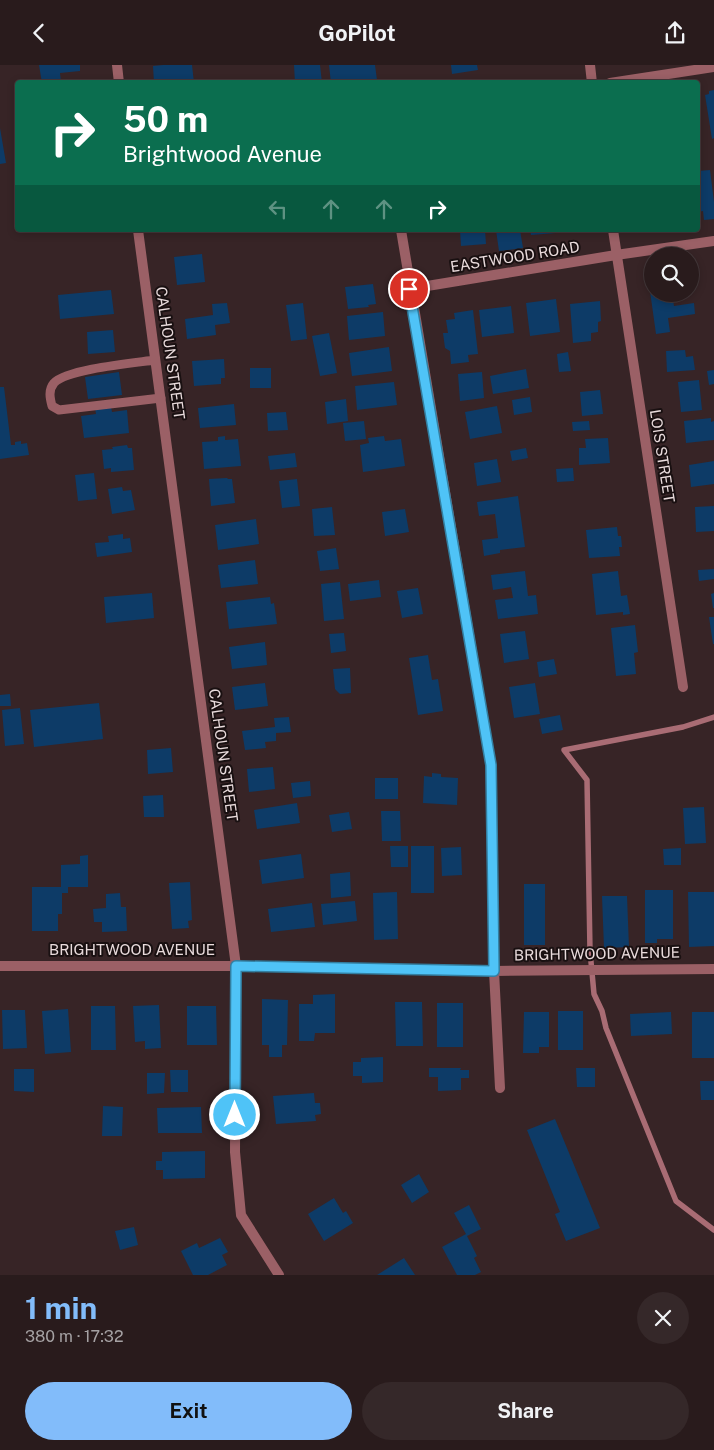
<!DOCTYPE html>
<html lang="en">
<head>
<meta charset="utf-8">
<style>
  :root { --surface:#291b1c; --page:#352829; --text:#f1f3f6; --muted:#a5a1a3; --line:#45393b; --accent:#82bcfa }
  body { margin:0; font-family:"Public Sans",sans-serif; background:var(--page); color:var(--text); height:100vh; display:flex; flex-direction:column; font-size:19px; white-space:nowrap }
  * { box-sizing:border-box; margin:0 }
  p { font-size:16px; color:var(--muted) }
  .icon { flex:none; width:28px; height:28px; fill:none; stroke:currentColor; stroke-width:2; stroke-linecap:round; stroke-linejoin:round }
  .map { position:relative; height:1210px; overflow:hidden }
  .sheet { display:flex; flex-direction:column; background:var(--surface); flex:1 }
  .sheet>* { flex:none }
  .hud { position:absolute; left:15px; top:15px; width:685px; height:152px; border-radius:5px; box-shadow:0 2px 8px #0003,0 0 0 1px var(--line); background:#0b6e4f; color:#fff; overflow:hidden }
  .buttons { position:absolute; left:644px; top:182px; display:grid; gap:10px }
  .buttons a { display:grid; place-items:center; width:55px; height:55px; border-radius:50%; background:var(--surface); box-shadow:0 2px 8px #0003,0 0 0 1px var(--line); font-size:25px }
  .pin { position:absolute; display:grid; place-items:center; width:42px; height:42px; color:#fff; margin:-21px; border:2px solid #fff; border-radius:50%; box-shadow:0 1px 5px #0007 }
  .me { position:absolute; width:55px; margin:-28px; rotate:0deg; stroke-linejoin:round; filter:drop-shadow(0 0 4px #0008) }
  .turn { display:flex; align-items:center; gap:18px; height:105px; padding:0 25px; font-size:22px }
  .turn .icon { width:65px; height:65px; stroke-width:2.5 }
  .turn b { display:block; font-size:35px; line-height:42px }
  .lanes { display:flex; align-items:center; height:48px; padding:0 25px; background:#0003; justify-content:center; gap:25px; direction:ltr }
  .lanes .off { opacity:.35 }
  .round { display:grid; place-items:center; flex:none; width:52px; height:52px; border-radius:26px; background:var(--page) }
  .headline { display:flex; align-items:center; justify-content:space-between; height:85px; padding:0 25px }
  h1 { font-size:30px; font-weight:700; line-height:38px; color:var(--accent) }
  .action { display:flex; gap:10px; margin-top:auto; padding:10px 25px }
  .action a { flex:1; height:58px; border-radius:30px; background:var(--accent); color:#111; font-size:20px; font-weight:700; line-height:58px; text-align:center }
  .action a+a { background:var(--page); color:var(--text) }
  header { display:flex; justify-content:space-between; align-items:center; height:65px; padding:0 25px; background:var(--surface); font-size:22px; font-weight:700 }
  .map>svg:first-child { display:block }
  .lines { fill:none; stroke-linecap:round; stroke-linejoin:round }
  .stream { stroke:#a96c74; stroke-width:5.5 }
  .building { fill:#0d3b67 }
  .lane { stroke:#9b6066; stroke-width:9 }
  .street { stroke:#9b6066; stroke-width:10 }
  .route-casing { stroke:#337fa1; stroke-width:12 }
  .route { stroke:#4fc3f7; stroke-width:9 }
  .labels { text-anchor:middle; stroke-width:4; stroke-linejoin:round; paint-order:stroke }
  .street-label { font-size:15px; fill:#e9dbdc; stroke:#191011 }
</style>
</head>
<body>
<header><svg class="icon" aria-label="back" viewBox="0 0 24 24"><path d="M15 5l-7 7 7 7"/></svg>GoPilot<svg class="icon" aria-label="share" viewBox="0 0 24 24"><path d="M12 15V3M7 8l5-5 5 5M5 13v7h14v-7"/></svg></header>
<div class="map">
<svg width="714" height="1210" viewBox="0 0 714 1210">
  <rect width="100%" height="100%" fill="#372426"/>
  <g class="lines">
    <path class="stream" d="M714,652L683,662L564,685L587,715L590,886L594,929L602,946L606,963L676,1136L714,1165"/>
  </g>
  <path class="building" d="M39,0H80V6L60,8L61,17L42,18Z
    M163,0H192L194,18H154L153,1Z
    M294,0H320L322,18H295Z
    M329,0H375L377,15L331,18Z
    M451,0H477L478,5L452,9Z
    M262,14V18H247V16Z
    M714,25V73L712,74L705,30L709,29V26Z
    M0,63L6,98L0,99Z
    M710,105L714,137V154L704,155L703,146L698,147V106Z
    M460,165H485L486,179L461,181Z
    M496,165H520L523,183L499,186Z
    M530,165H556V168L531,170Z
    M202,189L205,217L177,220L174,192Z
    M373,219L376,239L368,240L369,242L348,244L345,222Z
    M649,219H652V229H672L674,241L694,238L695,249L668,253L670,267L656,269Z
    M111,225L114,249L60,254L58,230Z
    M556,234L560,267L530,271L526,238Z
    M600,236L601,256L598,257V267L591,268V276L573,278L570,239Z
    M227,238L230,258L215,260L216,270L187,274L185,254L213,250L212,239Z
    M303,238L307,274L291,276L286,240Z
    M511,241L514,268L482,272L479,245Z
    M473,245L478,289L468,290L469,297L451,299L450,286L445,283L443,268H448L446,255L455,254L454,248Z
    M383,247L385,271L349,275L347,251Z
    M113,265L115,287L88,289L87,267Z
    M329,268L337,308L320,311L312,271Z
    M389,282L392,306L352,311L349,288Z
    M685,285L686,292L693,291L695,305L667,307L666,286Z
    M568,287L571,306L559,307L557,289Z
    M224,294L225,313H221V319L194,321L192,296Z
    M250,303H271V323H250Z
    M526,304L529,323L493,329L490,311Z
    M714,305V319L709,320L707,306Z
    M119,307L122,330L88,334L85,312Z
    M482,307L484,333L460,336L458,309Z
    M699,315L702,345L681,347L678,317Z
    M394,317L397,340L357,345L355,321Z
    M0,322H4L11,380H15V377L21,376V379L27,378L29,390L0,394Z
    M600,325L603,349L582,351L580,327Z
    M530,332L532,347L514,350L512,335Z
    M346,334L348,356L327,359L325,337Z
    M234,339L236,360L200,363L198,343Z
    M497,341L502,368L470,374L465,347Z
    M111,342L112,347L127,345L129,368L84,373L81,351L96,349L95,343Z
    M286,347L288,365L268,366L267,348Z
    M711,353V357L714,356V375L686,378L684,356Z
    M364,356L366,374L345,376L343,358Z
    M589,356L590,365L573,366L572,357Z
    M225,371V375L238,374L241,401L204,404L202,377L218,376V372Z
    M384,371L385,376L401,374L405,401L363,407L360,380L369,378L368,373Z
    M608,373L610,398L579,400V383H586L585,374Z
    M127,380L128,383H132L134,405L111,407V403L104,404L102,385L113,384L112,382Z
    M526,383L528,393L512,396L510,386Z
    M295,388L297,402L270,405L268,391Z
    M497,394L501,417L477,421L474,398Z
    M714,396V419L691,422L689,400Z
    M573,403L574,416L557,417L556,404Z
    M94,408L97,434L78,436L75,410Z
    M227,413L228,414H232L235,438L211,441L209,414Z
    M297,414L300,441L282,443L279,416Z
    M122,422L123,426L131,425L135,445L112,449L108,424Z
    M518,431L525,482L500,485V488L484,491L482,475L498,473L495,449L479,451L477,437Z
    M714,441V466L696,467L695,442Z
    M332,442L335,470L314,471L312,444Z
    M405,444L409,467L385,471L382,447Z
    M256,454L259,479L218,485L215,460Z
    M617,462L618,471H621L622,482H619L620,491L589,493L586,465Z
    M123,469V474L130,473L132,487L97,492L95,478L109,477L108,471Z
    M336,483L339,504L320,506L317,486Z
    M255,495L258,519L221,523L218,500Z
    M714,504V514L699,516L698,505Z
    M525,506L528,531L536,530L538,549L498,554L495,535L513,533L511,522L493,525L491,510Z
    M618,506L621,531L627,530L630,549L623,550V547L596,550L592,509Z
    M379,515L381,532L350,536L348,519Z
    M340,517L344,554L324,556L321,519Z
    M418,523L423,549L402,553L397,526Z
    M152,528L154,553L106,558L104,532Z
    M714,528V543H713L711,529Z
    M270,532L271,539L274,538L277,559L229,564L226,537Z
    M709,552H714V579H713Z
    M635,560L638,587L634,588L636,609L616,611L611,563Z
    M525,566L529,594L504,598L500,569Z
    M344,568L346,586L331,588L329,569Z
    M265,577L267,600L232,604L229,582Z
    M428,590L432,615L438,614L443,646L418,650L409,593Z
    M554,594L557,609L539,612L537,597Z
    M350,603L351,628L340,629L335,624L333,604Z
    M265,618L268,641L235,645L232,622Z
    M535,618L540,649L514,653L509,622Z
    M10,629L11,641H0V630Z
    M99,638L103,674L34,682L30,645Z
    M20,643L24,679L5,681L2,645Z
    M560,650L563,665L542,669L539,654Z
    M289,652L291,667L276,668V676L265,677L266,683L245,685L242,666L275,662L274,653Z
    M171,683L173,707L148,709L147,685Z
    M273,702L275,724L249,727L247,704Z
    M432,708L441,709V712L458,713L457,740L423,738L424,711L432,712Z
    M375,713H398V734H375Z
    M310,716L311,731L293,733L291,718Z
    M163,730L164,752H144L143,731Z
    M297,738L300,758L257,764L254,745Z
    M704,742L706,778L685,779L683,743Z
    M381,746H400L401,776H382Z
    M349,747L352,764L332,767L329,750Z
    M390,781H408V802H391Z
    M411,781H434V828H411Z
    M461,782L462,810L442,811L441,783Z
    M681,783V800H664L663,784Z
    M301,789L304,813L262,819L259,795Z
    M88,790V822H68V828H62V849H58V866H32V822H61V800L80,799V791Z
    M350,807L351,831L331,833L330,809Z
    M190,817L192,855L188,856L189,863L172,864L169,818Z
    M524,819H545V880H524Z
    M645,825H673V874H657V878H645Z
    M397,827L398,874L374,875L373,828Z
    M688,827H714V881L689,882Z
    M120,828L121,842H126L127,866L102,867V857H94L93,844L106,843V829Z
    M602,831H627L629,882L604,883Z
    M355,836L357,856L323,860L321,839Z
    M312,838L315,862L271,867L268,844Z
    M335,929V968H315L314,976H299V939H313V930Z
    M262,934L288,935L287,980H282V992H269V980H262Z
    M395,937H422L423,981H396Z
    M437,938H463V982H437Z
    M159,940L161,983L145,984V976L135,977L133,941Z
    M91,941H115L116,985H91Z
    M187,941H216L217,980H187Z
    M68,944L71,987L45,989L42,946Z
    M2,945H25L27,983L3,984Z
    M558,946H583V985H558Z
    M524,947H549V982H539V988H523Z
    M671,947L672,969L631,971L630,949Z
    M692,947H714V993H692Z
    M383,992V1017L362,1018V1011H353V997H361V993Z
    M429,1003H461L460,1005H469V1013H461V1025L438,1026V1012H429Z
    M576,1003H595V1022H577Z
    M14,1004H34V1027L14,1026Z
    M170,1005H188V1027H171Z
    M147,1008H165L164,1028L147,1029Z
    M700,1016H714V1035H701Z
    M314,1028L315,1038H320L321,1049L315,1050L316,1056L276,1059L273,1031Z
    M103,1041L123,1042L122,1071H102Z
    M201,1042L202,1068H158L157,1043Z
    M555,1054L600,1163L566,1176L555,1149L560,1147L527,1065Z
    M205,1086V1113L163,1114V1105H156V1096H162V1087Z
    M419,1109L429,1127L412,1138L401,1120Z
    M334,1133L343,1148L346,1146L353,1158L324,1176L308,1149Z
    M469,1140L481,1164L467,1171L477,1191L474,1193L481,1207L475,1210H457L442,1182L466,1169L454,1148Z
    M134,1162L138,1180L120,1185L115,1166Z
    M220,1173L228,1187L222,1190L227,1200L208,1210H193L181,1186L197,1178L199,1183Z
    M404,1193L415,1210H377Z"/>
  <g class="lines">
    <path class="lane" d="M155,295C134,298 67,304 54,318C48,325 50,333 52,341L59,345L161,333"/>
    <path class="street" d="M117,0L119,18
      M590,0L592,18
      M610,18L714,2
      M138,165L236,901L235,1087L241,1150L279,1210
      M401,165L491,700L494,906L500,1023
      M613,165L683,622
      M409,224L616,190L714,176
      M0,901H236L494,906L714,904"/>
  </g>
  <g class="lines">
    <defs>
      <path id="route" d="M235,1050L236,901L494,906L491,700L409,224"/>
    </defs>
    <use href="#route" class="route-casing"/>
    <use href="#route" class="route"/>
  </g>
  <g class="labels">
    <g class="street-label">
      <text transform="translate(515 192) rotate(-9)" y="5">EASTWOOD ROAD</text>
      <text transform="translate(170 288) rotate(82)" y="5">CALHOUN STREET</text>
      <text transform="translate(662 391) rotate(81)" y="5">LOIS STREET</text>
      <text transform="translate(223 690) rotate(82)" y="5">CALHOUN STREET</text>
      <text x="132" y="890">BRIGHTWOOD AVENUE</text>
      <text transform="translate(597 889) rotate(-1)" y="5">BRIGHTWOOD AVENUE</text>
    </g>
  </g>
</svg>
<div class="buttons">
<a><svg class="icon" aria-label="search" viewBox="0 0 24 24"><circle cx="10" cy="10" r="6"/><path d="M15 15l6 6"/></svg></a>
</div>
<div class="pin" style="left:409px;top:224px;background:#d93025"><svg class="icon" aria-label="arrive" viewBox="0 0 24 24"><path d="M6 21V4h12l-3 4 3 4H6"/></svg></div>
<svg class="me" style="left:235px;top:1050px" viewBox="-20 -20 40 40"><circle r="17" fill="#4fc3f7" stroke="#fff" stroke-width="3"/><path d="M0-11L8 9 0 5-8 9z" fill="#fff"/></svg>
<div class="hud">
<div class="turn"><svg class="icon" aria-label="right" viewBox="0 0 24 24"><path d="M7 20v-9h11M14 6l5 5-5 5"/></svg><div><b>50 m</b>Brightwood Avenue</div></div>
<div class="lanes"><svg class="icon off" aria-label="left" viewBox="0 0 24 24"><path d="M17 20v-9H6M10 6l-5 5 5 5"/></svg><svg class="icon off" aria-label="ahead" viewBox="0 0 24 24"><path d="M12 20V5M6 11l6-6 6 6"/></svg><svg class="icon off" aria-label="ahead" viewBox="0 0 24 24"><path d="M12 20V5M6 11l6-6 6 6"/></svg><svg class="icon" aria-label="right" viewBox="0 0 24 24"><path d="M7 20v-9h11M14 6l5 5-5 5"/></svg></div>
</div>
</div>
<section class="sheet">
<div class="headline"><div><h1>1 min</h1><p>380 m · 17:32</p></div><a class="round"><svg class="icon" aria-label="close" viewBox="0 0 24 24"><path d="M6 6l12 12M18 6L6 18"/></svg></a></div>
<div class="action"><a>Exit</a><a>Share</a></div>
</section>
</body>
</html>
